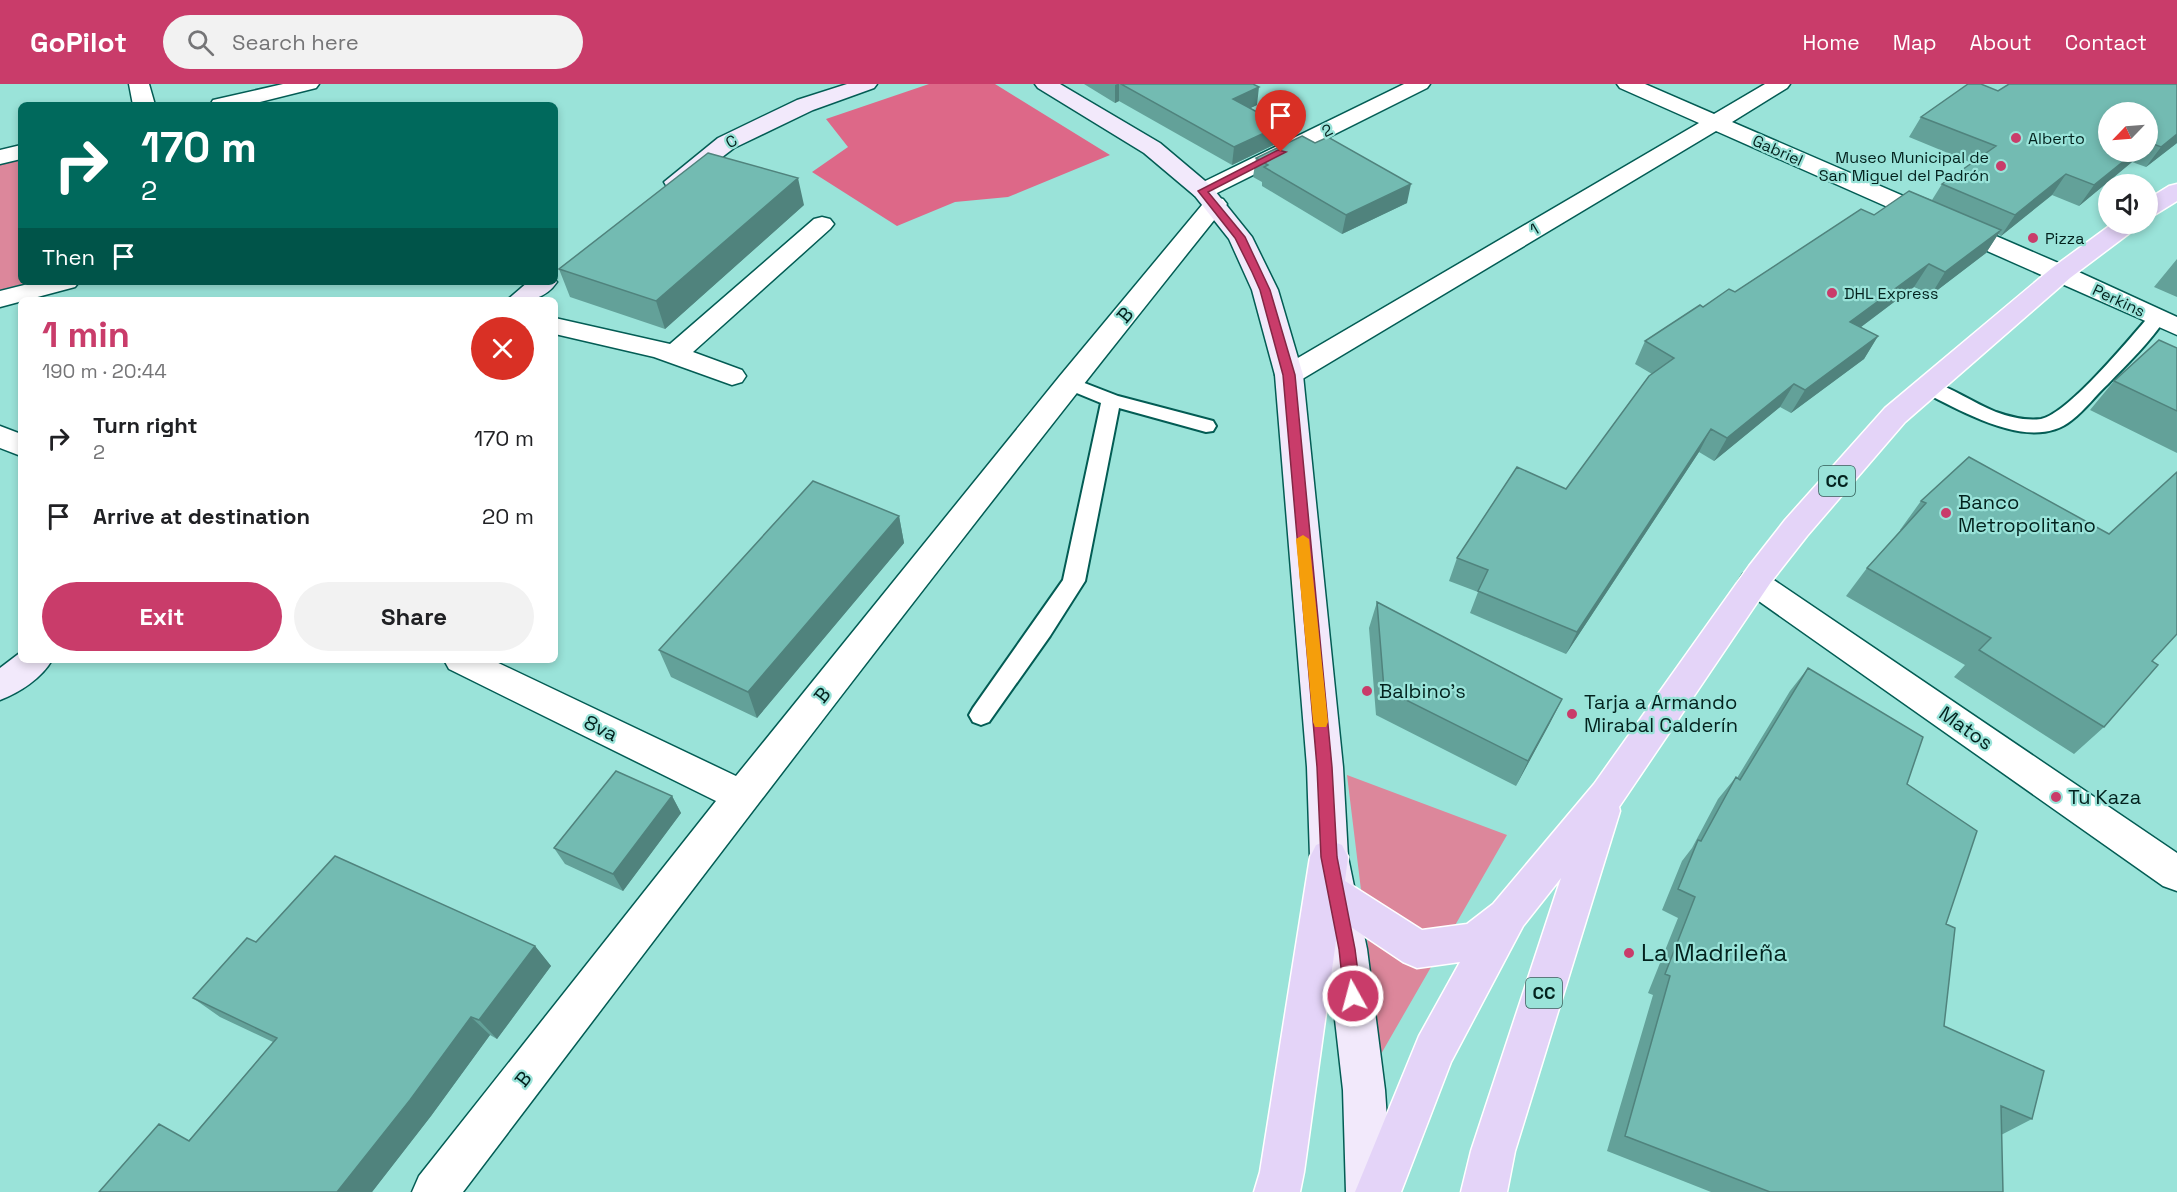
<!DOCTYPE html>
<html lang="en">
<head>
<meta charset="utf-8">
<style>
  :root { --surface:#fff; --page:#f2f2f2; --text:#202124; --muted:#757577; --accent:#c93c6a }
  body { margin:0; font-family:"Space Grotesk",sans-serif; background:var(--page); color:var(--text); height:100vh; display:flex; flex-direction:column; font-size:22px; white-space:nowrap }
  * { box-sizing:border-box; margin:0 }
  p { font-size:20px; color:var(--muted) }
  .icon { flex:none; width:33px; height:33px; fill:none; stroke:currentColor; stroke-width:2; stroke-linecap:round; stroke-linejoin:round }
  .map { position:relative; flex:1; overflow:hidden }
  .side { position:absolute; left:18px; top:213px; width:540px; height:366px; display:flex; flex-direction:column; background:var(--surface); border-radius:9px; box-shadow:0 3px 9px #0003 }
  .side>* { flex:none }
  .hud { position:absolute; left:18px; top:18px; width:540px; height:183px; border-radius:9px; box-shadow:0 3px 9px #0003; background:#00695c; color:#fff; overflow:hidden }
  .needle { width:39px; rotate:245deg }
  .buttons { position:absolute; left:2098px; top:18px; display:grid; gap:12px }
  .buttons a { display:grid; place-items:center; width:60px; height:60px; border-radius:50%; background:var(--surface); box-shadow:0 3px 9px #0003; font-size:30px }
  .pin { position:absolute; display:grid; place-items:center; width:51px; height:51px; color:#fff; margin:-62px -26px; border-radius:50% 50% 50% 0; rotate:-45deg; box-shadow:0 0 6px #0007 }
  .pin .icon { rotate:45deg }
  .me { position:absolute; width:66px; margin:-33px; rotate:353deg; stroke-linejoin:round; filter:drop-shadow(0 0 4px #0008) }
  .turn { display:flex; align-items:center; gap:21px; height:126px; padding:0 24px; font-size:27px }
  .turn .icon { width:78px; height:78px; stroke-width:2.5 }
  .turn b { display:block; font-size:42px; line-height:51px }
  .then { display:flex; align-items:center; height:57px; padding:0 24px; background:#0003; gap:12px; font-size:22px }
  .round { display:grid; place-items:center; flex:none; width:63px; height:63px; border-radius:32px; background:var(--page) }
  .overview { display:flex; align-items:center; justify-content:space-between; height:102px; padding:0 24px }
  h1 { font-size:36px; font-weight:800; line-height:45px; color:var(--accent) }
  .action { display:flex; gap:12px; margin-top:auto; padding:12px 24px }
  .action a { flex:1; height:69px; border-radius:36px; background:var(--accent); color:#fff; font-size:24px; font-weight:800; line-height:69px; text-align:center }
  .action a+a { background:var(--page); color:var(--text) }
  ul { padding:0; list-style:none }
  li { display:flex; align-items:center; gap:18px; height:78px; padding:0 24px }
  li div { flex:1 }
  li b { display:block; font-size:22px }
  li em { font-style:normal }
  header { display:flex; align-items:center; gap:36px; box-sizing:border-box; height:84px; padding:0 30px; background:var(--accent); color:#fff }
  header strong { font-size:28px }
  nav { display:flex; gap:33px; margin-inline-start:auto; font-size:21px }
  .search { width:420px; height:54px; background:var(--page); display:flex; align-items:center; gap:15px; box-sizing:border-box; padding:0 21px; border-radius:33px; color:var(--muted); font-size:22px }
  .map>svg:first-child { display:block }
  .green { fill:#dc879b }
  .forest { fill:#dd6888 }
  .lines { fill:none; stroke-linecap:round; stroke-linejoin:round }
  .lane-casing { stroke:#035c54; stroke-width:4 }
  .street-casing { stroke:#035c54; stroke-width:3 }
  .secondary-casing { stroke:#035c54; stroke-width:3 }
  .primary-casing { stroke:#fff; stroke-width:3 }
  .lane { fill:#fff; fill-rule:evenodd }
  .street { fill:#fff; fill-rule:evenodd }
  .secondary { fill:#f2e9fb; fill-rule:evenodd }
  .primary { fill:#e4d4f8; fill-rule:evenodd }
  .wall { fill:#63a199; fill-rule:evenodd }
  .shaded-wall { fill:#50837d }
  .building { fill:#73bbb2; stroke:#50837d; stroke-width:1.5 }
  .route { fill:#c93c6a; stroke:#832745; stroke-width:1.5 }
  .slow { fill:#f59e0b }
  .poi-dot { fill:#c93c6a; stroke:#9ae3d9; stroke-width:2 }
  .labels { text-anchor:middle; stroke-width:4.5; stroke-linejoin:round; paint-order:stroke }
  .far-street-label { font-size:16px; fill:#03221e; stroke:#9ae3d9 }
  .far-poi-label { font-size:16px; fill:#03221e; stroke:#9ae3d9; text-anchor:start }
  .shield { fill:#9ae3d9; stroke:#305c56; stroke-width:1.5 }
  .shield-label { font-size:18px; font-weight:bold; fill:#03221e }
  .street-label { font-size:20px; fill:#03221e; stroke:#9ae3d9 }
  .poi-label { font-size:20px; fill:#03221e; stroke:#9ae3d9; text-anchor:start }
  .near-poi-label { font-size:24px; fill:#03221e; stroke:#9ae3d9; text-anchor:start }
</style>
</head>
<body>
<header>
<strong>GoPilot</strong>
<div class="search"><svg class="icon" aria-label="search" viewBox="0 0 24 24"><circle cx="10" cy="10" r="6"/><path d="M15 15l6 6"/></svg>Search here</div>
<nav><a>Home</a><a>Map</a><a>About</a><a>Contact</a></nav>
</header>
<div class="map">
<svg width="2177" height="1108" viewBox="0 0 2177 1108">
  <rect width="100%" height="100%" fill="#9ae3d9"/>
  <path class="green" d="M21,74V198H31L0,206V79Z
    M1347,691L1507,751L1381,970Z"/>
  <path class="forest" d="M929,0H995L1110,71L1008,113L955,118L897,142L812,88L848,63L826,35Z"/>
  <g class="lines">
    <defs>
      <path id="lane" d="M2157,229L2163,230L2166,234C2150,258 2128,279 2108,300C2096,311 2085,326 2072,336C2031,370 1961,326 1921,307L1919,303L1921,299L1928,297C1952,303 1973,319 1996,328C2010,333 2025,337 2041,335C2068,330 2131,253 2151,230Z
        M1069,293L1118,312L1213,337L1216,342L1213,347L1206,348L1119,324L1085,497L1050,552L989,638L981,641L973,638L969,631L973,624L1063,496L1101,319L1062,303L1060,299L1062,295Z"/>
      <path id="street" d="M129,0H149L155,21H133Z
        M283,0H319L316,4L248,21H210L213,16Z
        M1404,0H1430L1427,4L1211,112L1203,114L1195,112L1191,107L1195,102Z
        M1617,0H1645L1714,30L1765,0H1790L1787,4L1732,38L2070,184L2177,233V251L1716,47L1299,297L1289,300L1279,297L1275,291L1279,285L1699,39L1620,4Z
        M21,61V75L0,80V66Z
        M1215,113L1223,115L1227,120L1223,125C964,448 713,778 463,1108H412L419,1092L716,717L449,585L444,576H492L736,692L1059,293L1207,115Z
        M822,133L830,135L834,140L830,145L693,268L742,286L746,292L742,298L732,301L654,273L555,250V234L670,260L814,135Z
        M36,198H79L75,203L0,223V207Z
        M0,342L21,350V372L0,364Z
        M1754,486L1765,490L2177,769V807L2163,802L1743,506L1738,498L1743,490Z"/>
      <path id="secondary" d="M847,0H877L874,4L813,26L734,64L683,103L675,105L667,103L664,98L718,54L797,16Z
        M1035,0H1060L1160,59L1211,102L1252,153L1278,206L1303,291L1343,683L1348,773L1367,865L1385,1006L1392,1108H1346L1343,1006L1327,865L1310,773L1307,683L1275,291L1252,206L1229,155L1195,112L1144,69L1038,4Z
        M555,196L557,198C544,217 528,216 507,216L528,198H555Z
        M21,568V576H52C42,594 19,609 0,616V584Z"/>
      <path id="primary" d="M2177,100V117L2156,130L2148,132V115L2169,102Z
        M2112,140H2139L2135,145L2070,194L1905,338L1807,452L1771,498L1619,723L1620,727L1515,1067L1507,1108H1461L1471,1067L1561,794L1523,842L1451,978L1401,1108H1355L1419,952L1460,878L1417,884L1403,878L1339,835L1304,1088L1300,1108H1254L1260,1088L1310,773L1316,761L1329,756L1342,761L1348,773L1345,797L1422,846L1467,840L1493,820L1594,700L1749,482L1785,436L1885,324L2052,184Z"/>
    </defs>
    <use href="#lane" class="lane-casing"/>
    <use href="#street" class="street-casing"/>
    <use href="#secondary" class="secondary-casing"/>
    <use href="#primary" class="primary-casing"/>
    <use href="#lane" class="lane"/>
    <use href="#street" class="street"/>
    <use href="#secondary" class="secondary"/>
    <use href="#primary" class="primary"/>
  </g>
  <path class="wall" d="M1084,0H1253L1257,21L1250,24L1278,59L1232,81L1119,17L1115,19Z
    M1968,0H1981L1998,7L2009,0H2177V59L2146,83L2132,78L2079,122L2052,111L2001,152L1998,150L1986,169L1931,211L1914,203L1861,243L1878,252L1864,275L1791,329L1780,323L1714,377L1699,368L1566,570L1470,529L1478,508L1449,497L1457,474L1517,383L1566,405L1649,292L1652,290L1635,280L1645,257L1700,221L1703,223L1729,205L1735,208L1861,125L1874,131L1909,107L1932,116L1942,100L1972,79L1909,53L1921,33ZM2109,28H2148V68H2109Z
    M1256,74L1407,119L1342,150L1262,102V98L1253,93Z
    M804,121L665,245L570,213L559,185Z
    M2177,175V213L2154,203Z
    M2177,264V369L2090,326L2114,297Z
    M1921,417L2109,450L2152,577L2104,643L2074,670L1954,593L1965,581L1846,512L1867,484L1901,446H1900Z
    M899,432L904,459L757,634L671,593L659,566Z
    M1377,518L1562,615L1516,702L1376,631L1369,544Z
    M1808,584L1907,700L1946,840L1944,942L2032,1035L2001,1051L2003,1108H1711L1607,1067L1653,911L1648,909L1678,834L1662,826L1682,777L1692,764L1718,715L1736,693L1737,694L1790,607Z
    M672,712L681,729L623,807L565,780L554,764Z
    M256,858L535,862L551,882L497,955L490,951L431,1032L372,1108H99L189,1056L273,958L220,933L193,914Z"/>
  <path class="shaded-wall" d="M1117,0H1119V17L1115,19V1Z
    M1259,3L1257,21L1232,33L1233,15Z
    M1281,41L1278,59L1232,81L1234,63Z
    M2177,50V59L2146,83L2161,63Z
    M2135,68H2140L2132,78L2079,122L2094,101Z
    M2066,90L2052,111L2001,152L2015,131Z
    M798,94L804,121L665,245L656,217Z
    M1411,100L1407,119L1342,150L1346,131Z
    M2001,146L1986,169L1931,211L1945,188Z
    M1929,180L1914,203L1837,261L1850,238Z
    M1878,252L1864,275L1791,329L1805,306Z
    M1794,300L1780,323L1714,377L1727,354Z
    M1711,345L1699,368L1566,570L1577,548Z
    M899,432L904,459L757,634L748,608Z
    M1562,615L1549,641L1516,702L1528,677Z
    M672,712L681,729L623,807L613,790Z
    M535,862L551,882L497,955L479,936Z
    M471,933L490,951L431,1032L372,1108H337Z"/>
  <path class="building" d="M1121,0H1253L1259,3L1233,15L1281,41L1234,63Z
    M1968,0H1981L1998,7L2009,0H2177V50L2161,63L2148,58V28H2109V68H2135L2094,101L2066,90L2015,131L1942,100L1996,62L1921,33Z
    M1302,52L1315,59L1328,53L1411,100L1346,131L1264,83L1268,81L1256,74Z
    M708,69L798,94L656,217L559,185Z
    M1909,107L2001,146L1945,188L1929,180L1850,238L1878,252L1805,306L1794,300L1727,354L1711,345L1577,548L1478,507L1488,486L1457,474L1517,383L1566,405L1649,292L1674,274L1645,257L1700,221L1703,223L1729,205L1735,208L1861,125L1874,131Z
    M2159,256L2177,264V327L2114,297Z
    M1969,373L2109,450L2177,388V550L2152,577L2158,581L2104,643L1979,566L1991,554L1867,484L1926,419L1921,417Z
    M813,397L899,432L748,608L659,566Z
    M1377,518L1562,615L1528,677L1384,605Z
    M1808,584L1923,653L1907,700L1977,747L1946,840L1955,844L1944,942L2044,987L2032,1035L2001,1022L2003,1108H1770L1625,1052L1670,892L1665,890L1695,813L1678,805L1698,756L1701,757L1736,693L1740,696Z
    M616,687L672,712L613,790L554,764Z
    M335,772L535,862L479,936L471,933L410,1016L337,1108H99L159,1040L189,1057L277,954L193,914L247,854L256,858Z"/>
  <path class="route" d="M1278,66L1286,68L1208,108L1245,153L1270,206L1295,291L1332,683L1337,773L1355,865L1361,912L1359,918L1353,920L1347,918L1344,912L1339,865L1321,773L1317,683L1283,291L1260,206L1252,188L1235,154L1198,107Z"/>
  <path class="slow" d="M1303,451L1309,455L1328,638L1326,643H1315L1313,638L1296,455Z"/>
  <g class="poi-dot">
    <circle cx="2016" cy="54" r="6"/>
    <circle cx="2001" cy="82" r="6"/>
    <circle cx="2033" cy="154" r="6"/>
    <circle cx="1832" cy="209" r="6"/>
    <circle cx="1946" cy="429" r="6"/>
    <circle cx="1367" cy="607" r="6"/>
    <circle cx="1572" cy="630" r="6"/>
    <circle cx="2056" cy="713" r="6"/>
    <circle cx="1629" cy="869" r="6"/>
  </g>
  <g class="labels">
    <g class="far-street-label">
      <text transform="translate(1327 46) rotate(-26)" y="6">2</text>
      <text transform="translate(731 57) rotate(-29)" y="6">C</text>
      <text transform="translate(1778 66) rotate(24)" y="6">Gabriel</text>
      <text transform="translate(1534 145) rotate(-31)" y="6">1</text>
      <text transform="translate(2119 216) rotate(25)" y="6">Perkins</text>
    </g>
    <g class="far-poi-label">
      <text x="2028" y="60">Alberto</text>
      <text x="1989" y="79" text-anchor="end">Museo Municipal de<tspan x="1989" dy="18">San Miguel del Padrón</tspan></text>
      <text x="2045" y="160">Pizza</text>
      <text x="1844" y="215">DHL Express</text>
    </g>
    <g class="shield">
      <rect x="1819" y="382" width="36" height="30" rx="4.5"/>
      <rect x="1526" y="894" width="36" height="30" rx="4.5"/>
    </g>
    <g class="shield-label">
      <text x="1837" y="403">CC</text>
      <text x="1544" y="915">CC</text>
    </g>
    <g class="street-label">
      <text transform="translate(1125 231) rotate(-50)" y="7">B</text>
      <text transform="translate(822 611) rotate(-52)" y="7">B</text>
      <text transform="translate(601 644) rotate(26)" y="7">8va</text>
      <text transform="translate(1966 644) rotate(35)" y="7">Matos</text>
      <text transform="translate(523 995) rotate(-52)" y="7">B</text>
    </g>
    <g class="poi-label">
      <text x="1958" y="425">Banco<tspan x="1958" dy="23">Metropolitano</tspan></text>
      <text x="1379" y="614">Balbino's</text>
      <text x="1584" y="625">Tarja a Armando<tspan x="1584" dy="23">Mirabal Calderín</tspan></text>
      <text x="2068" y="720">Tu Kaza</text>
    </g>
    <g class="near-poi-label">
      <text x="1641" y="877">La Madrileña</text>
    </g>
  </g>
</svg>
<div class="buttons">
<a><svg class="needle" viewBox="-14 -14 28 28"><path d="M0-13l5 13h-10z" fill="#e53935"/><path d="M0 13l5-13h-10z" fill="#757577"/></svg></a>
<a><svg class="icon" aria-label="sound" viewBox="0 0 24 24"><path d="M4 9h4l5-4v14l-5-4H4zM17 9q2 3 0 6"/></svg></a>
</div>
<div class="pin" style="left:1281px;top:68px;background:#d93025"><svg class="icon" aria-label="arrive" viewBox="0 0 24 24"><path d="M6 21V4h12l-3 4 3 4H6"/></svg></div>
<svg class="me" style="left:1353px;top:912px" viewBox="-20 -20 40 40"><circle r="17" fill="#c93c6a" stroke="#fff" stroke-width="3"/><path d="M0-11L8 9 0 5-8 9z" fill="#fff"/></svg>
<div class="hud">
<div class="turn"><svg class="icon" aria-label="right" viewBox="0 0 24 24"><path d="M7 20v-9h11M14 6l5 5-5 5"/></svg><div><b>170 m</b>2</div></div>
<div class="then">Then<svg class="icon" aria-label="arrive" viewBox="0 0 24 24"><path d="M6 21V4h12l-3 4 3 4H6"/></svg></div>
</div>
<section class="side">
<div class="overview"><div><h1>1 min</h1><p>190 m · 20:44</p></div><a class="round" style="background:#d93025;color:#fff"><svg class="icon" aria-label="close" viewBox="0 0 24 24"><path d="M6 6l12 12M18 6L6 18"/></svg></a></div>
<ul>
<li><svg class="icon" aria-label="right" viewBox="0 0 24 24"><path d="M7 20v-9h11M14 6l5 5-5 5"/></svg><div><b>Turn right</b><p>2</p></div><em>170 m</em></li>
<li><svg class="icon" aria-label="arrive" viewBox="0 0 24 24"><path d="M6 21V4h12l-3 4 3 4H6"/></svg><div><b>Arrive at destination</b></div><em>20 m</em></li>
</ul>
<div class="action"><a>Exit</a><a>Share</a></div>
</section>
</div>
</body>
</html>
